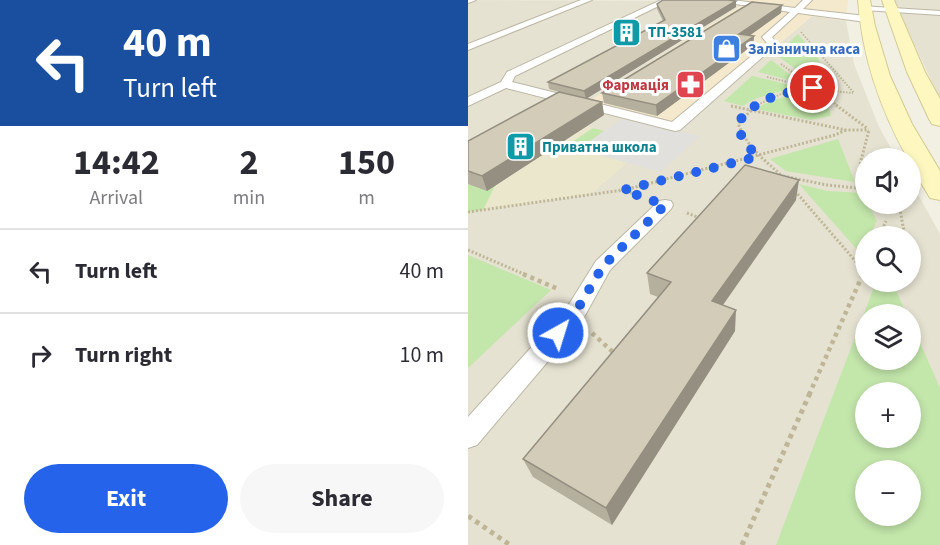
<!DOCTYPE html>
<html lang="en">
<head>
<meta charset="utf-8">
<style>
  :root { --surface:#fff; --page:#f7f7f7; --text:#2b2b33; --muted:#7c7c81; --line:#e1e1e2; --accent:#2563eb }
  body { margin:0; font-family:"Source Sans 3",sans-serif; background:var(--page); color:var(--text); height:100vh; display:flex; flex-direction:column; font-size:22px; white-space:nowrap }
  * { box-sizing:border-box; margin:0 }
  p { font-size:20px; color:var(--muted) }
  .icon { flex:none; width:33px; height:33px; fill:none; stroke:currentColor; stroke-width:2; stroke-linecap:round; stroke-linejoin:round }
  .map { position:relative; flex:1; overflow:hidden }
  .panel { display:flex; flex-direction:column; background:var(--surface); width:468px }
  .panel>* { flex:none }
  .guide { background:#1a4fa0; color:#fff; overflow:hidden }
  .buttons { position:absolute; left:387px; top:148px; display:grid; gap:12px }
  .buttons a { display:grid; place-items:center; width:66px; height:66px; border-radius:50%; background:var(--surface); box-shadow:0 3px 9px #0003; font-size:30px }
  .pin { position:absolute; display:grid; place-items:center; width:51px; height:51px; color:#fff; margin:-26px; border:3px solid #fff; border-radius:50%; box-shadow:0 2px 6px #0007 }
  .me { position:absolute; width:66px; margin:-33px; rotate:39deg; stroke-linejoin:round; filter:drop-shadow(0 0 4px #0008) }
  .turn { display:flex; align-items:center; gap:21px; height:126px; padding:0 24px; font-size:27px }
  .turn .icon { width:78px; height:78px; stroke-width:2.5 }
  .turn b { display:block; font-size:42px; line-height:51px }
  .eta { display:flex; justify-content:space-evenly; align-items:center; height:102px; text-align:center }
  .eta b { font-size:36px; font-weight:700; line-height:42px }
  .button { display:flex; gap:12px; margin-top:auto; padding:12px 24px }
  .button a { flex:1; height:69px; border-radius:36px; background:var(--accent); color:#fff; font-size:24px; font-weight:700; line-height:69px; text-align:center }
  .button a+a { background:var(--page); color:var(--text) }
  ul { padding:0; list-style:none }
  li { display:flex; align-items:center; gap:18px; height:84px; padding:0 24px; border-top:2px solid var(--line) }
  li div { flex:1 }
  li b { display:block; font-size:22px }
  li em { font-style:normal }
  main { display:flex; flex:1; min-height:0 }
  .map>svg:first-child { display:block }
  .residential { fill:#e5e2d1; fill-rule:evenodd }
  .commercial { fill:#f4e9cd }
  .education { fill:#ebe7cd }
  .green { fill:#c3e6ab; fill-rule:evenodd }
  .parking { fill:#e2e0dc }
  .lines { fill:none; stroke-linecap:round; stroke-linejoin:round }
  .lane-casing { stroke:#bdb8a6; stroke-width:2 }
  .secondary-casing { stroke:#d2ca92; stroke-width:2 }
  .path-far4 { stroke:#beb697; stroke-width:1.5; stroke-dasharray:1.5 1.5; stroke-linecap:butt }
  .path-far3 { stroke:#beb697; stroke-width:2; stroke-dasharray:1.5 1.5; stroke-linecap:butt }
  .path-far2 { stroke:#beb697; stroke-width:3; stroke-dasharray:2 2; stroke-linecap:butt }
  .path-far1 { stroke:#beb697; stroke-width:4.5; stroke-dasharray:4 4; stroke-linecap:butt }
  .path { stroke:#beb697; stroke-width:5; stroke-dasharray:4.5 4.5; stroke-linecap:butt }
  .lane { fill:#fff; fill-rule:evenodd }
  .secondary { fill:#fef8c0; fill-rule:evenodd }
  .wall { fill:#b5af9e }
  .shaded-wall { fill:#948f81 }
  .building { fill:#d3ccb8; stroke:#948f81; stroke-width:1.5 }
  .route { stroke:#2563eb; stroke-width:10; stroke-dasharray:0 18 }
  .labels { text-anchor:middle; stroke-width:6; stroke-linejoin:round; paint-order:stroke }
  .far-culture-label { font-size:15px; font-weight:bold; fill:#0d838f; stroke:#fff; text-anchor:start }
  .far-shop-label { font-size:15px; font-weight:bold; fill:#366cbe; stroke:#fff; text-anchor:start }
  .far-health-label { font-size:15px; font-weight:bold; fill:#be3a42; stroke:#fff; text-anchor:end }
</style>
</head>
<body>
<main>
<section class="panel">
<div class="guide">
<div class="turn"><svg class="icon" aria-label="left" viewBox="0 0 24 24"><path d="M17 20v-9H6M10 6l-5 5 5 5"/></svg><div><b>40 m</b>Turn left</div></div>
</div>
<div class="eta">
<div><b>14:42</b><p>Arrival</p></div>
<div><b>2</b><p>min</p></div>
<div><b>150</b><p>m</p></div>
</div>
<ul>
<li><svg class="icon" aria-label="left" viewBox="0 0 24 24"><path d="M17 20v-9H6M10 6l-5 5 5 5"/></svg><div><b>Turn left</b></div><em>40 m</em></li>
<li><svg class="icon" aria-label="right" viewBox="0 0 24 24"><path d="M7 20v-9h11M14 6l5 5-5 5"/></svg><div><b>Turn right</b></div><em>10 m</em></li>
</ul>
<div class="button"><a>Exit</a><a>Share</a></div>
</section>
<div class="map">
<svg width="472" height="545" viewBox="0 0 472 545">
  <rect width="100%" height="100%" fill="#f2efe3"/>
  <path class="residential" d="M0,0L280,1L211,129L344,16L378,21L386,64L411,127L429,159H398V204H442L443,182L472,234V545H0ZM398,237H442V282H398ZM398,315H442V360H398ZM398,393H442V438H398ZM398,471H442V516H398Z
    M426,0H472V99L469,93Z"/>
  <path class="commercial" d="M275,0H380L378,21L344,16L211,129L113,106L280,1Z"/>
  <path class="education" d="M61,111L136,131L111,149L159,163L123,194L0,212Z"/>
  <path class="green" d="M330,34L351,59L356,89L308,55Z
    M303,60L333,83L290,72Z
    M284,76L335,88C314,91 292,94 275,106L256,101Z
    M343,92L360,103L363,116L343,120L288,109C304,98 324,95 343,92Z
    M125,128L136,131L104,154L92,150Z
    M370,139L387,182L318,171L302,159Z
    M0,176L27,186L15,210L0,212Z
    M331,184L359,191L394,193L398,204H400L409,221L401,237H398L397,244L393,254Z
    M0,255L83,290L0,368Z
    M408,282H424L439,315H398V360H442L443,322L472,388V545H308ZM398,393H442V438H398ZM398,471H442V516H398Z"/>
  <path class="parking" d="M156,117L232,136L192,172L111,149Z"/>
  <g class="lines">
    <defs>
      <path id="lane" d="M0,0H8L0,3Z
        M113,0H124L0,50V44Z
        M193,0H203L47,76L44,82L204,122L299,43L294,37L296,35L322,12L241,0H264L327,8L335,0H344L335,9L398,16L402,19L398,22L330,13L304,37L309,44L307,46L212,130L207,131L38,88L0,106V97L33,82L39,72Z
        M393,6L472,11V15L396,10L392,8Z
        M197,200L203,201L205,205L203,209L142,270L114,321L9,445L0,448V417L98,309L128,261L191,201Z"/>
      <path id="secondary" d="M390,0H402L407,26L422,76L444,124L472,171V200L462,198L442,164V159H440C412,109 394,57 390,0Z
        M414,0H426L457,72L472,99V126L464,124L461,119L439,72Z"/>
    </defs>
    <use href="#lane" class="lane-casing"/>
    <use href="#secondary" class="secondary-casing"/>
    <path class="path-far4" d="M333,32L346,47"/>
    <path class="path-far3" d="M345,46L386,93
      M313,64L370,106
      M299,77L341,87
      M363,91L385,93
      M287,106L313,94L345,88"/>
    <path class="path-far2" d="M289,105L270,123C279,148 297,160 316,178
      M368,105L400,129
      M263,106L378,130H401
      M392,164L401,130
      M315,176L359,185L398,189
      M156,190L367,135L378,130
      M327,191L396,271
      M431,204L437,237
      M0,212L155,190L172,196
      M219,213L234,219
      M411,237L418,221
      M0,250L58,275
      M394,275L398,267"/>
    <path class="path-far1" d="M55,274L90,289
      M124,333L147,354
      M341,395L395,274"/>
    <path class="path" d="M0,516L42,545
      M274,545L342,393"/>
    <use href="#lane" class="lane"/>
    <use href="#secondary" class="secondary"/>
  </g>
  <path class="wall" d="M268,1V7L118,98L134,102L136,115L19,191L0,184V141L91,92L81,89L80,82L195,21L189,9V4Z
    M313,13L281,36H286L285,45L189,116L136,103L134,93Z
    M328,200L255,305L267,331L144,525L65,477L55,459L190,297L182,294L179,273Z"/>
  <path class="shaded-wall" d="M268,1V7L118,99L116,91Z
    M314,5L313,13L271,43V34Z
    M286,36L285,45L189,116L188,105Z
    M134,102L136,115L19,191L14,176Z
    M331,180L328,200L243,322L244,301Z
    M268,310L267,331L144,525L138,508Z"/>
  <path class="building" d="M195,0H260L268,1L116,91L80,82L197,20L189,4Z
    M284,2L314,5L271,34L286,36L188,105L134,93Z
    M91,92L134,102L14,176L0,171V141Z
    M277,165L331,180L244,301L268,310L138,508L55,459L203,282L179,273Z"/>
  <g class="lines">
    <path class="route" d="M90,333L106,315L135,266L197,205L155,190L289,157L274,138L270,123C288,97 315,93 345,88"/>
  </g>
  <defs>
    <symbol id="building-square" viewBox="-11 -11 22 22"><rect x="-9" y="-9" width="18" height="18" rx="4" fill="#0f9aa8" stroke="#fff"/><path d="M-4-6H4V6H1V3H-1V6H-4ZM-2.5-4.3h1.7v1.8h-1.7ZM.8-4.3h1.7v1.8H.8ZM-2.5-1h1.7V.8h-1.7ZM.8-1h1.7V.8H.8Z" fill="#fff"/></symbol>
    <symbol id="shop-square" viewBox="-11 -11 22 22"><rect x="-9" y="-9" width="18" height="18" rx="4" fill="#3f7fe0" stroke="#fff"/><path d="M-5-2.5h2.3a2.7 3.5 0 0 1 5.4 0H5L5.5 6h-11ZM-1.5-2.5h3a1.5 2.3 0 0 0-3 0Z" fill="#fff"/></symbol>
    <symbol id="pharmacy-square" viewBox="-11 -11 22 22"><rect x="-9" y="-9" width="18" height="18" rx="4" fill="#e0444e" stroke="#fff"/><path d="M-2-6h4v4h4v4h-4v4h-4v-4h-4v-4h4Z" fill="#fff"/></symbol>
  </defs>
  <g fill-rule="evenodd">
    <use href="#building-square" x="142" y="16" width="33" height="33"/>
    <use href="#shop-square" x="242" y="32" width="33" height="33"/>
    <use href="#pharmacy-square" x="206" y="68" width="33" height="33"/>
    <use href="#building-square" x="36" y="130" width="33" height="33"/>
  </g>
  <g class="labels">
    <g class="far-culture-label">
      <text x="180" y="37">ТП-3581</text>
      <text x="74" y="152">Приватна школа</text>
    </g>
    <g class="far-shop-label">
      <text x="280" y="54">Залізнична каса</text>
    </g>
    <g class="far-health-label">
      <text x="201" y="90">Фармація</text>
    </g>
  </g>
</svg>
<div class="buttons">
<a><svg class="icon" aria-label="sound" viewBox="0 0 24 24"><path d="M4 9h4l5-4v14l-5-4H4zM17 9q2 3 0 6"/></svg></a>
<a><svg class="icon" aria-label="search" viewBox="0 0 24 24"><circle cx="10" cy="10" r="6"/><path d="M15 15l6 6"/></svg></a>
<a><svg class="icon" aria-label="layers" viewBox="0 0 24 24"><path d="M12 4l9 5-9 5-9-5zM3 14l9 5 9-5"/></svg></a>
<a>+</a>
<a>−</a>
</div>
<div class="pin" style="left:345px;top:88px;background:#d93025"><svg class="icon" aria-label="arrive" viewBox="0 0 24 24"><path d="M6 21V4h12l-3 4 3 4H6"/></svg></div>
<svg class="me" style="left:90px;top:333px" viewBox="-20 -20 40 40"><circle r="17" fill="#2563eb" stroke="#fff" stroke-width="3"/><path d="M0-11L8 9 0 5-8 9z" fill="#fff"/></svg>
</div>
</main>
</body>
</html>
